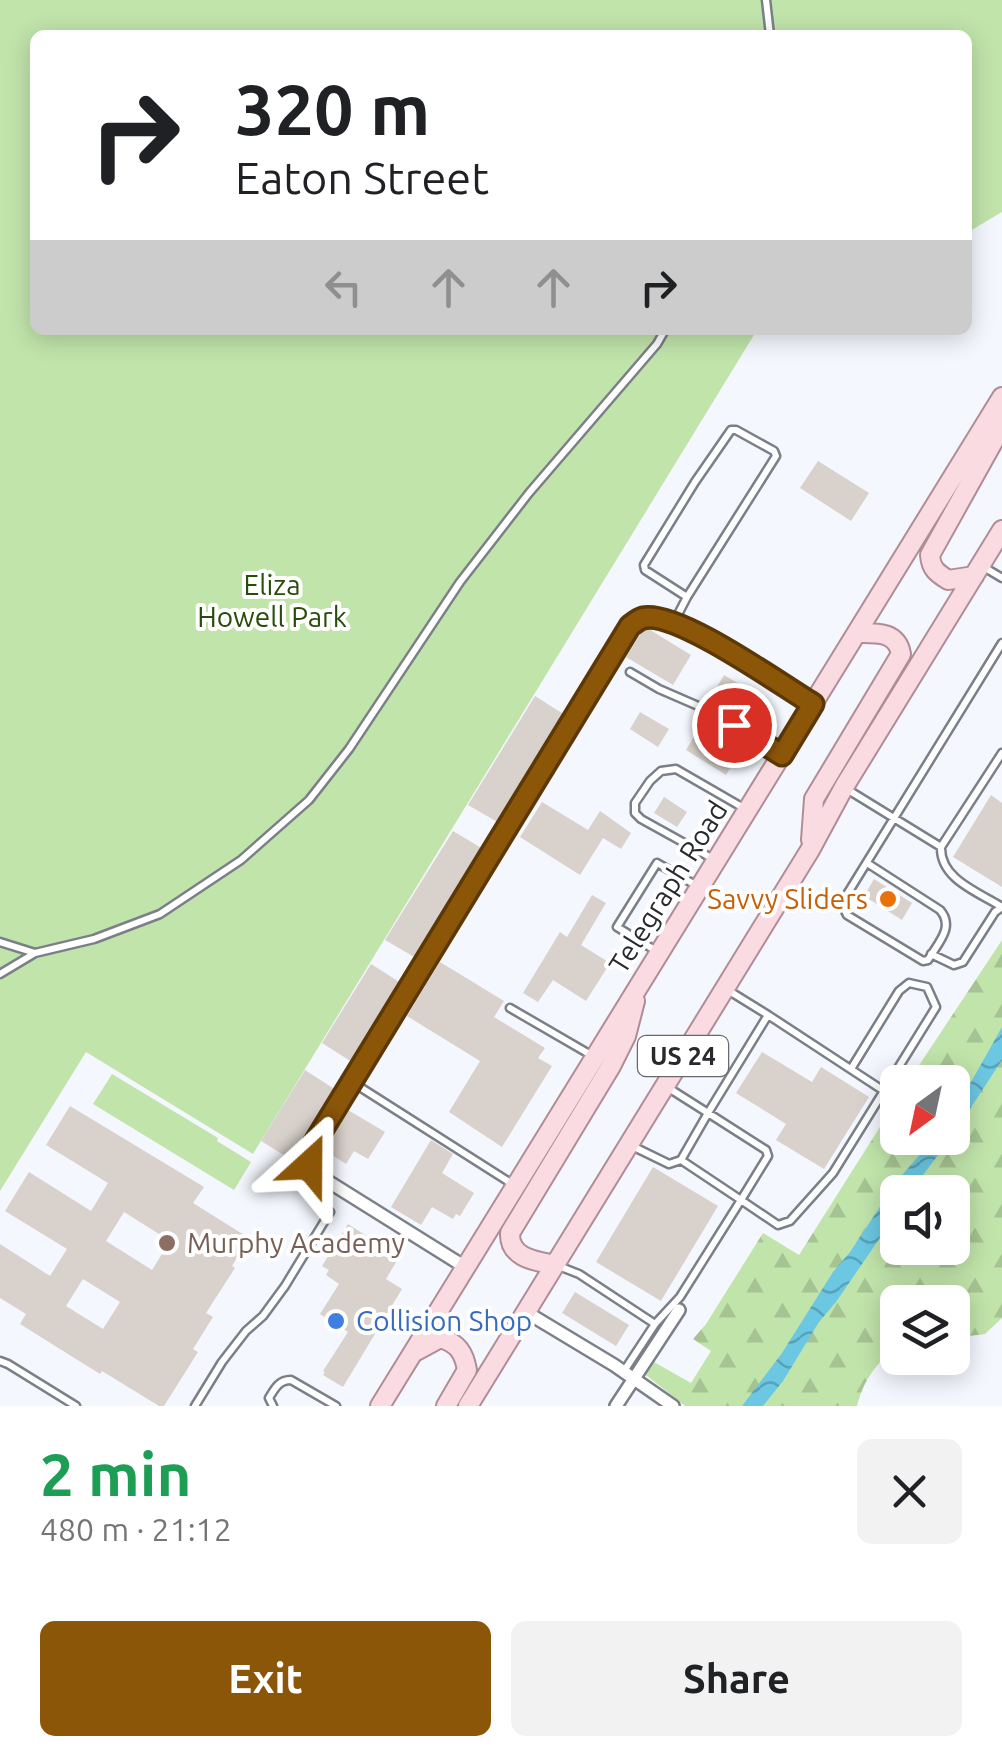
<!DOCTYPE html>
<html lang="en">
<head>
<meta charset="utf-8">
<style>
  :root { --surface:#fff; --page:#f2f2f2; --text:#202124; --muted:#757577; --accent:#8c5609 }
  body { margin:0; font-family:Ubuntu,sans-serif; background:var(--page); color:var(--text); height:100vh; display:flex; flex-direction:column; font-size:38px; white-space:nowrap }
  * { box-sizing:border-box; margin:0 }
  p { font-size:32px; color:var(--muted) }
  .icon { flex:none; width:55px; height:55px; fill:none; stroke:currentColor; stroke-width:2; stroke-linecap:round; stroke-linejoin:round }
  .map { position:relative; height:1406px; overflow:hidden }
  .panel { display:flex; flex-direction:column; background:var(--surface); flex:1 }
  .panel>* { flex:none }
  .hud { position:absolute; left:30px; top:30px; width:942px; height:305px; border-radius:15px; box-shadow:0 5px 25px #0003; background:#fff; color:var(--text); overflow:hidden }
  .needle { width:65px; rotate:213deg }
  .buttons { position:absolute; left:880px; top:1065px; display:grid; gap:20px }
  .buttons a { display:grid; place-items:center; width:90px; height:90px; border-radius:15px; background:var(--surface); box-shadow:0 5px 25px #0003; font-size:50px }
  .pin { position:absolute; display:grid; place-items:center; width:85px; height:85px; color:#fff; margin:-42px; border:5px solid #fff; border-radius:50%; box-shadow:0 2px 10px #0007 }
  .me { position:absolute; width:110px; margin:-55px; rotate:24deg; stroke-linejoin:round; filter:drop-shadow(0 0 8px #0008) }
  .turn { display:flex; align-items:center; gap:35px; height:210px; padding:0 40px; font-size:45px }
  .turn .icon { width:130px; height:130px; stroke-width:2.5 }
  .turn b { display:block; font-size:70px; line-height:85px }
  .lanes { display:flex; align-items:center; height:95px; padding:0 40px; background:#0003; justify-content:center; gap:50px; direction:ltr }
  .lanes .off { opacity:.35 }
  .round { display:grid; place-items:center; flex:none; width:105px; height:105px; border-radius:15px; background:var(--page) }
  .headline { display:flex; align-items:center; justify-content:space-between; height:170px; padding:0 40px }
  h1 { font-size:60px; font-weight:700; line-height:75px; color:#1e9e55 }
  .cta { display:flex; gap:20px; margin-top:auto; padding:20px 40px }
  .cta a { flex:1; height:115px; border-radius:15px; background:var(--accent); color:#fff; font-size:40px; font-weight:700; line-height:115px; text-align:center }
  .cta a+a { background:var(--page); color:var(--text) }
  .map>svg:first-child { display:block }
  .forest { fill:url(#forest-firs); fill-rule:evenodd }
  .green { fill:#c1e4ab }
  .water { fill:url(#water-waves) }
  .building { fill:#d9d1cb; fill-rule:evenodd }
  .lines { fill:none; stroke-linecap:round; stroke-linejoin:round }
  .service-casing { stroke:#7b7f87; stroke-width:11 }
  .minor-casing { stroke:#7b7f87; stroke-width:16 }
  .primary-casing { stroke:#b08d96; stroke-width:22 }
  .service { stroke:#fff; stroke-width:6 }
  .minor { stroke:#fff; stroke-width:11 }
  .primary { stroke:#fbdbe2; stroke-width:18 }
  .route-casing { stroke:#5b3806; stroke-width:25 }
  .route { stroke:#8c5609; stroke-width:18 }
  .food-dot { fill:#e8710a; stroke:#fff; stroke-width:4 }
  .education-dot { fill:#8d6e63; stroke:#fff; stroke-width:4 }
  .shop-dot { fill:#3f7fe0; stroke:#fff; stroke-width:4 }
  .labels { text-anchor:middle; stroke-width:8; stroke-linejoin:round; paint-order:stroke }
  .shield { fill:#fff; stroke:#68696b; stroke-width:2.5 }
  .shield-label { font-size:25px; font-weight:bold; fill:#27292c }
  .park-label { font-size:28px; fill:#2a4c0a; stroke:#fff }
  .street-label { font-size:28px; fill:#27292c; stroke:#fff }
  .food-label { font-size:28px; fill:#c56008; stroke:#fff; text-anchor:end }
  .education-label { font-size:28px; fill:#785e54; stroke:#fff; text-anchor:start }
  .shop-label { font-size:28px; fill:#366cbe; stroke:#fff; text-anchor:start }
</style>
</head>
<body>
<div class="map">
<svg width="1002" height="1406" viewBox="0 0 1002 1406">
  <defs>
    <pattern id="forest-firs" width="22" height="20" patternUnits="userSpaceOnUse" patternTransform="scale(2.5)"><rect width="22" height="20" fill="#c1e4ab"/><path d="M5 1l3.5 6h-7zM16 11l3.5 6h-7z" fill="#a6c493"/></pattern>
    <pattern id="water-waves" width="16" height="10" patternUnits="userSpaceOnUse" patternTransform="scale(2.5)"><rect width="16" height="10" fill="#6cc8e2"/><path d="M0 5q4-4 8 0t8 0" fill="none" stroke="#59a2b7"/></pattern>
  </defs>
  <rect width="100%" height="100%" fill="#f4f7fe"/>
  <path class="forest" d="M1002,940V1318L985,1334L953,1338L952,1302H898L897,1346C876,1364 864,1379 857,1406H685L646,1375L654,1362L691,1383L711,1351L693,1339L706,1324L763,1233L799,1255L897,1100L898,1138H952V1082H908ZM898,1192H952V1248H898Z"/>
  <path class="green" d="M0,0H1002V212L970,231L968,229V35H35V330H757L253,1154L86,1052L0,1191Z
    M112,1074L218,1138L217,1141L251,1162L234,1190L93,1104Z"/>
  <path class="water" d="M1002,1027V1060L953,1135V1114Z
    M934,1138H951L910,1192H898L897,1213L836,1302L819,1322L783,1381L763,1406H742L782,1353L833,1272L850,1252L897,1181Z"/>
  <path class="building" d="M818,461L869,493L851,521L800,488Z
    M644,628H647L691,655L673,685L626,657Z
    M724,675L756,694L745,712L714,692Z
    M535,696L565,715L499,823L468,805Z
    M640,712L669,729L658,747L630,729Z
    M698,730L738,755L726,775L686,750Z
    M991,795L1002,803V887L953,857Z
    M664,797L687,812L677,827L654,813Z
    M542,802L588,830L600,811L631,833L621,849L603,838L580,875L520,837Z
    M453,831L483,849L416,958L385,940Z
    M874,879L912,903L902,920L864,896Z
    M592,895L606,903L581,945L610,963L586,1001L553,980L538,1002L523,993L560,932L567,937Z
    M440,962L504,1001L494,1017L545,1048L538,1058L552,1066L502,1147L449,1112L480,1061L407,1016Z
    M371,964L401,983L352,1062L322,1043Z
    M762,1052L812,1082L821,1067L869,1097L824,1169L776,1140L786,1124L736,1093Z
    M305,1070L336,1090L292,1160L261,1141Z
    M70,1106L204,1187L193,1203L249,1238L232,1266L235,1268L206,1313L213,1317L193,1349L198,1352L164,1406H159L102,1371L100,1374L20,1324L26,1314L0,1298V1244L50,1276L67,1249L5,1211L29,1172L91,1211L108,1183L46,1145ZM124,1212L170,1241L152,1270L106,1241ZM83,1279L120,1302L103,1329L66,1306Z
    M348,1110L385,1132L368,1159L354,1151L346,1164L324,1150Z
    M431,1140L453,1154L442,1173L474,1193L460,1216L456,1214L453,1219L432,1207L421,1225L391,1207Z
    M653,1167L718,1206L661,1301L596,1262Z
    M348,1224L382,1246L390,1234L407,1244L386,1279L402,1289L343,1387L323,1375L325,1372L323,1371L348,1332L320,1314L339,1284L326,1275L329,1270L322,1266Z
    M575,1292L629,1325L616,1346L562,1313Z"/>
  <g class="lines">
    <defs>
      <path id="service" d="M766,0L770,35
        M982,566L1002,578
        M674,622L687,597L776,456L774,451L736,430H731L695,482L644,565L645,570L687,597
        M630,672L659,689L712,712L781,755
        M845,788L941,847L1002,753
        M941,847C940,879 978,892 1002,907
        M715,860L641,819L635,813V803L650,781L661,771L676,769L747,810
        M867,863L940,910C955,927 938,943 928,960L923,961L847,915C843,908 843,903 846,896L1002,643
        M0,942L35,953
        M658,952L617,927L657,863L699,887
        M931,954L954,965L963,962L995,912L1002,907
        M0,974L35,953L94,939L160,914L241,860L309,800L349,749L460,582L529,493L657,344L665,330
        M510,1008L591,1055
        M768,1015L884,1091
        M352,1082L514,1185
        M667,1087L708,1113L768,1015L726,989
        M681,1160L708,1113L766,1150L768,1156L741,1200L778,1225L790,1221L833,1173L936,1007L927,987L909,983L899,991L851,1069
        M556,1265L579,1274L655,1324
        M0,1361L8,1364L76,1406
        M624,1371L655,1324L680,1297L741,1200L681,1160L669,1164L630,1145
        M195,1406L222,1362L246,1331L263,1316L285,1286L330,1212
        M273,1406L269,1398C275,1388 279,1380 291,1380L336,1406"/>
      <path id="minor" d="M465,1267L313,1172L307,1155L630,626C633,623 639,619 643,618C677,610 781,685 813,704
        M526,1312L614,1365L673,1406
        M616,1406L679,1310"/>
      <path id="primary" d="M974,576L948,580C937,573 931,569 930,555L998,433L1002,415
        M811,840L814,799L901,654C897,631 876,633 857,633
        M555,1265C535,1261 509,1258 510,1233L611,1066L626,1036L635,1001
        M416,1351L440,1338C458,1343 464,1353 467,1370L446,1406
        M380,1406L1002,397
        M468,1406L810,850L844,787L1002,530"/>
    </defs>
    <use href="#service" class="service-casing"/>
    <use href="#minor" class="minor-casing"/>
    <use href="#primary" class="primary-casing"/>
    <use href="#service" class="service"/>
    <use href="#minor" class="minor"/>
    <use href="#primary" class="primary"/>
  </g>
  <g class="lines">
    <defs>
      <path id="route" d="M309,1165L307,1155L630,626C634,623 639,619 643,618C677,610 781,685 813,704L782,755L734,725"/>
    </defs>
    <use href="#route" class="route-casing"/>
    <use href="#route" class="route"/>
  </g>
  <circle class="food-dot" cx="888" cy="899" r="10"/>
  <circle class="education-dot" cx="167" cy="1243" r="10"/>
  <circle class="shop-dot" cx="336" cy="1321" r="10"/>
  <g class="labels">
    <rect class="shield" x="638" y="1036" width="90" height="40" rx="8"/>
    <g class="shield-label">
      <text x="683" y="1065">US 24</text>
    </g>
    <g class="park-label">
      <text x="272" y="595">Eliza<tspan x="272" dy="32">Howell Park</tspan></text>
    </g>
    <g class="street-label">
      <text transform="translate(668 887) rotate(-58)" y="10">Telegraph Road</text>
    </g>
    <g class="food-label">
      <text x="868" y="909">Savvy Sliders</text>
    </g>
    <g class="education-label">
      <text x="187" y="1253">Murphy Academy</text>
    </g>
    <g class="shop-label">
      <text x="356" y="1331">Collision Shop</text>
    </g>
  </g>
</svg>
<div class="buttons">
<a><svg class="needle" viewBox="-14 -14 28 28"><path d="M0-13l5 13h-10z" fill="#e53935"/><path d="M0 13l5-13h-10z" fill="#757577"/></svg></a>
<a><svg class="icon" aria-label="sound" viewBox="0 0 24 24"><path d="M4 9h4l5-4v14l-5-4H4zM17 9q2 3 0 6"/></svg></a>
<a><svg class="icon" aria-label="layers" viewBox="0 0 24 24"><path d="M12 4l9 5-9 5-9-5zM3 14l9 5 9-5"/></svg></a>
</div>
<div class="pin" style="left:734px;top:725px;background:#d93025"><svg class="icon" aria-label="arrive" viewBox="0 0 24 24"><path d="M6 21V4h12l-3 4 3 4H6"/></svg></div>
<svg class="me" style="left:309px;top:1165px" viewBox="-20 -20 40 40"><path d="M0-17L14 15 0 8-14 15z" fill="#8c5609" stroke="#fff" stroke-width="4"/></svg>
<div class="hud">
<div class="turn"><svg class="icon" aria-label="right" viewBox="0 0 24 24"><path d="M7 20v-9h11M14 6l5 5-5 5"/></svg><div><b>320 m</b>Eaton Street</div></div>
<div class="lanes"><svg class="icon off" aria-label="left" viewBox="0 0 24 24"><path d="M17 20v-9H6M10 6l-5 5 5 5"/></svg><svg class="icon off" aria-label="ahead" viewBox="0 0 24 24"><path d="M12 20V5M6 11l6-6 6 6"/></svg><svg class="icon off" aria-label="ahead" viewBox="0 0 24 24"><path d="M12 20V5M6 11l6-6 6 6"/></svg><svg class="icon" aria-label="right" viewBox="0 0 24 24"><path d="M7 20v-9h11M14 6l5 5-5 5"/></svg></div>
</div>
</div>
<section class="panel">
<div class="headline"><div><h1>2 min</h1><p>480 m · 21:12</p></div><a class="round"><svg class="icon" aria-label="close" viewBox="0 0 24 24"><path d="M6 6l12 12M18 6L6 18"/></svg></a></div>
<div class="cta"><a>Exit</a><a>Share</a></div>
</section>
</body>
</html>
